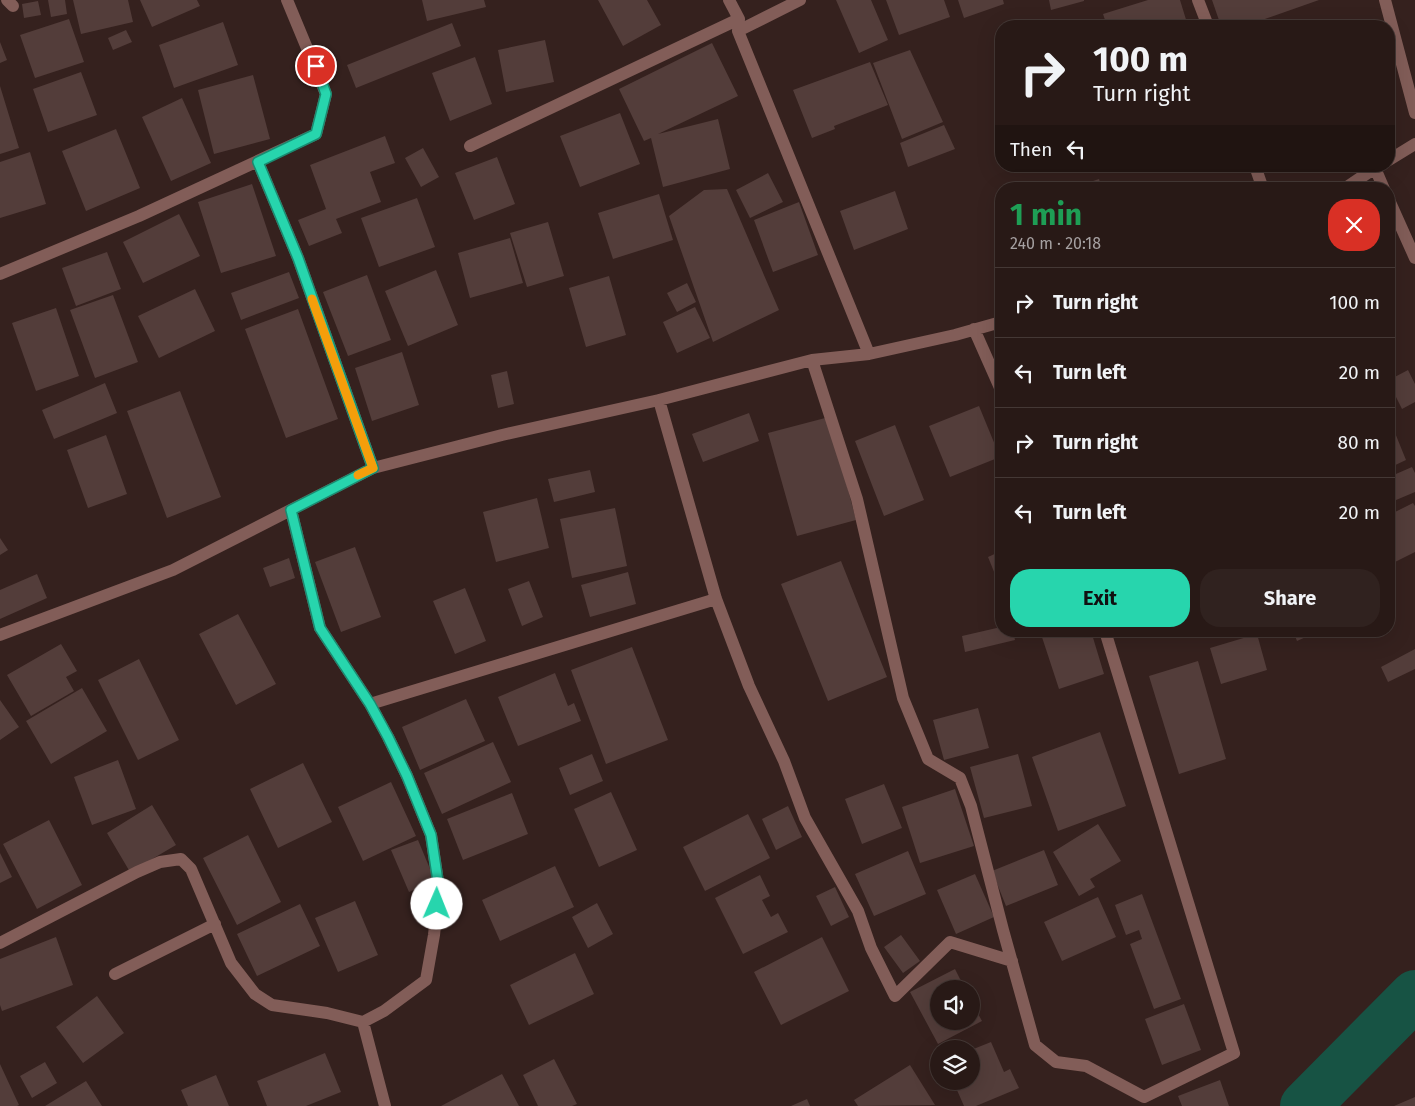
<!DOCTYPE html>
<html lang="en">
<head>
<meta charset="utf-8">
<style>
  :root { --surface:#281916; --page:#30221f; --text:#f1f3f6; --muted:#a5a0a1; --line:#443835; --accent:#27d5ad }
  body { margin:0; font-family:"Fira Sans",sans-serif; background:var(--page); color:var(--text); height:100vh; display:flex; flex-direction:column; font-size:19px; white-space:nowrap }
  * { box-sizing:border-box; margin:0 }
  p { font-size:16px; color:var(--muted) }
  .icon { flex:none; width:28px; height:28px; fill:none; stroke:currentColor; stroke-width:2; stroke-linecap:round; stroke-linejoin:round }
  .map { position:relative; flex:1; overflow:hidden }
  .side { position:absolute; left:995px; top:182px; width:400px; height:455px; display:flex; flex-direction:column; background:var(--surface); border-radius:20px; box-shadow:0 5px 20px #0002,0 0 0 1px var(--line) }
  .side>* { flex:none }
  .guide { position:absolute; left:995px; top:20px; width:400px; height:152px; border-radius:20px; box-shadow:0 5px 20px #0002,0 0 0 1px var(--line); background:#281916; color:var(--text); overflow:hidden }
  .buttons { position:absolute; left:930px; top:980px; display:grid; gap:10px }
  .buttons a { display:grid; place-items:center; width:50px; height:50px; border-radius:50%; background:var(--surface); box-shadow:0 5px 20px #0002,0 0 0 1px var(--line); font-size:25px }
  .pin { position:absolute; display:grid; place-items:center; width:42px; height:42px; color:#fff; margin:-21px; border:2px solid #fff; border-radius:50%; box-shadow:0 1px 5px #0007 }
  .me { position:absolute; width:55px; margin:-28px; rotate:1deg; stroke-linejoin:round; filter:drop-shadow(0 0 4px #0008) }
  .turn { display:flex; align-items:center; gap:18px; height:105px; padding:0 15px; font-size:22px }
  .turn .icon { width:65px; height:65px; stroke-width:2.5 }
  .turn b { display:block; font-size:35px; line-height:42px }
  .then { display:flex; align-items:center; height:48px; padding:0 15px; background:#0003; gap:10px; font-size:19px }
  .round { display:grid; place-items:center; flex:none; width:52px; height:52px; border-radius:20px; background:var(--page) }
  .overview { display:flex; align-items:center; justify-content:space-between; height:85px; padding:0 15px }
  h1 { font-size:30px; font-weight:700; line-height:38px; color:#1e9e55 }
  .cta { display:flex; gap:10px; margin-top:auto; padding:10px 15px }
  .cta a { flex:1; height:58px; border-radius:20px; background:var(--accent); color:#111; font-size:20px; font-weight:700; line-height:58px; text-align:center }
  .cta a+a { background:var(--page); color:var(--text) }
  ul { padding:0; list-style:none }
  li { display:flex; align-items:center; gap:15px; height:70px; padding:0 15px; border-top:1px solid var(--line) }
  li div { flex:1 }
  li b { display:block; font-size:19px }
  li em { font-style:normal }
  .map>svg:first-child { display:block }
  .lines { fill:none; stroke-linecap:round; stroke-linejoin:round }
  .river { stroke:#175344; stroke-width:50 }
  .building { fill:#533d3a }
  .minor { stroke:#825d58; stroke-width:12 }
  .route-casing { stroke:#198a70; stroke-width:12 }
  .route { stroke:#27d5ad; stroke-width:9 }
  .slow { stroke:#f59e0b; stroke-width:9 }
</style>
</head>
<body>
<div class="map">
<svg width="1415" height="1106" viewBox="0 0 1415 1106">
  <rect width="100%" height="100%" fill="#35211e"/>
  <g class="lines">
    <path class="river" d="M1305,1106L1415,995"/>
  </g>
  <path class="building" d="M48,0H65L67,14L51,17Z
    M73,0H128L133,22L81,34Z
    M140,0H197L200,6L152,27Z
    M422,0H484L486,7L427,21Z
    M598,0H647L661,25L623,46Z
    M836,0H871L888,40L859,53Z
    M886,0H944L950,17L899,35Z
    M958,0H1003L1004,4L964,18Z
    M1049,0H1084V1L1051,10Z
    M1148,0H1180L1188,26H1107L1103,14Z
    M1212,0H1319L1245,26H1221Z
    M38,1L41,15L24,18L22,4Z
    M69,19L84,62L35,78L20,35Z
    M223,22L238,65L174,88L159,45Z
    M452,23L461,46L356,88L347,65Z
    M126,30L132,42L113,50L108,38Z
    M545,40L554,82L506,92L498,50Z
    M0,42L7,60L0,63Z
    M712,43L738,96L658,134L718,119L730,169L663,187L651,138L644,141L619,89Z
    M910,50L943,122L902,139L873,63Z
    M475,57L492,104L450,121L432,73Z
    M870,62L888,105L834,126L835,129L812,138L793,90Z
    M81,72L97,115L48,132L33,89Z
    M253,75L270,139L214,154L198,90Z
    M0,86L19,148L0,154Z
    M182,98L211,163L171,181L142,117Z
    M620,113L640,164L580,187L560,136Z
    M944,125L955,149L908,167L900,143Z
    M116,129L140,188L86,211L62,151Z
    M385,136L395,163L370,172L381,202L336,219L342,233L309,246L298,220L326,209L310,165Z
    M423,148L439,177L421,187L405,158Z
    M30,152L46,204L0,218V162Z
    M497,157L515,204L474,220L455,173Z
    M768,173L783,202L750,218L736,190Z
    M1099,179L1102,189H1072V188Z
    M252,184L276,256L221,273L198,202Z
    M727,189L779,310L713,342L669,216L704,190Z
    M895,191L908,229L854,250L840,211Z
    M659,194L673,240L613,259L598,213Z
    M417,198L435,247L379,267L361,218Z
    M799,202L818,255L773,272L754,220Z
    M179,214L200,256L143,283L123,242Z
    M548,222L564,276L527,287L510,233Z
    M510,238L523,283L470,298L458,253Z
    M107,252L121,289L76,306L62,268Z
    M436,270L458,325L408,346L385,291Z
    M289,272L299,298L241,320L231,293Z
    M367,275L391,340L348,356L323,292Z
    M609,276L626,335L586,347L569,288Z
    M687,283L696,302L677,312L667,293Z
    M195,289L215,331L159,358L138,316Z
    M113,295L138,362L95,378L70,310Z
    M695,307L710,338L677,353L663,322Z
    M56,308L79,376L36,391L12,323Z
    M298,309L338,419L286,438L245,329Z
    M402,352L419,405L372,421L355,368Z
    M1408,370L1415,384V402L1402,409L1389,383V380Z
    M507,371L514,404L498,408L491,375Z
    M105,383L117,413L54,439L42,410Z
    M180,391L221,497L167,518L127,411Z
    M979,406L1000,457L950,477L929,426Z
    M749,413L759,441L703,462L692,434Z
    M829,417L856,520L797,536L768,433Z
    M1389,418L1406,460L1389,468Z
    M895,425L924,500L884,516L855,441Z
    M106,435L127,494L88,508L67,450Z
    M1412,467L1415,473V492L1389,503V477Z
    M590,470L595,492L554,502L548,479Z
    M537,498L549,548L496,562L483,512Z
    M1413,503L1415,506V552L1389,565V515Z
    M615,508L627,566L572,578L560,519Z
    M0,538L8,550L0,555Z
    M355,547L381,617L341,632L315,562Z
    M1001,551V589L988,557Z
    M289,558L295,578L270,587L263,568Z
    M841,561L887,677L828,701L781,584Z
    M628,572L636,604L590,617L581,585Z
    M37,574L47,598L0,619V590Z
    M529,581L543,617L522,626L508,589Z
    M465,588L486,641L455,654L433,601Z
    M238,614L276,684L236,705L199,634Z
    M1001,627V631H1013L1015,640L965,652L962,636Z
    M1040,631H1091L1104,674L1059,689Z
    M1293,631H1319L1297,641Z
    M1257,634L1267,670L1221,684L1210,648Z
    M61,644L77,671L66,677L74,691L31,716L7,675Z
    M632,647L668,740L606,764L571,670Z
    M1415,649V669L1388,682L1381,667Z
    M139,659L179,740L138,760L98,680Z
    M1198,661L1226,759L1179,774L1149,676Z
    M555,673L568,706L574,703L581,721L518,746L498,697Z
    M82,688L107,731L51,764L26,721Z
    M466,699L485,741L420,770L402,727Z
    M0,700L19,727L0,740Z
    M978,708L989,748L944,760L933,720Z
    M1100,732L1126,806L1058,831L1032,757Z
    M493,742L511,782L442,814L424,773Z
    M592,754L603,781L570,795L559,768Z
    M1018,754L1032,806L984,818L970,767Z
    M118,760L136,809L92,825L74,777Z
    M303,763L332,822L278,848L250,789Z
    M391,782L416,836L363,861L338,807Z
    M884,784L902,828L862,844L845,799Z
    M955,789L974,846L920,863L902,807Z
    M611,792L637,850L599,867L574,809Z
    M512,793L528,834L463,860L447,819Z
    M152,805L176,845L130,872L107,833Z
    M788,806L802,837L776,850L762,819Z
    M748,814L770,858L705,891L683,847Z
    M49,820L82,885L37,909L3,844Z
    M1098,824L1121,861L1090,879L1095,887L1079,896L1053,852Z
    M248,835L281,902L237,925L203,858Z
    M418,840L435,881L409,892L391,850Z
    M1044,850L1058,885L1006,906L992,871Z
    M908,851L926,894L874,916L855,874Z
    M0,853L12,877L0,883Z
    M555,866L574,907L500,941L482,900Z
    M975,874L994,917L956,934L937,890Z
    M760,875L770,896L762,900L771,917L778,913L788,932L743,954L715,898Z
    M835,887L849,917L831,926L816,896Z
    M1142,894L1181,999L1154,1009L1130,944L1142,939L1139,930L1126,935L1115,905Z
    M1098,897L1116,937L1062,961L1044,922Z
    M355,901L378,955L338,972L315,918Z
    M597,903L613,934L588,948L572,917Z
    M300,904L320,946L257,976L237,934Z
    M901,935L920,961L903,973L884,947Z
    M56,937L73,985L2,1011L0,1005V959Z
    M822,937L849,991L781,1025L754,972Z
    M575,953L594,994L529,1025L510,985Z
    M955,969L965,989H939V1021H971V1001L982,1021L938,1044L910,992Z
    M97,996L124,1033L83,1063L56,1027Z
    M1184,1004L1201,1050L1162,1065L1145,1019Z
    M991,1042L1004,1072L1010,1069L1019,1088L976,1106H964L953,1081H971V1050Z
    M325,1053L341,1092L306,1106H267L257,1081Z
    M554,1059L577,1104L572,1106H538L523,1075Z
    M45,1062L57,1083L32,1098L20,1076Z
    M0,1064L19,1105L17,1106H0Z
    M910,1065L935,1105L858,1106L854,1100Z
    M502,1074L519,1106H441Z
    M216,1075L229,1106H188L181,1090Z
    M1220,1080L1229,1106H1182L1178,1096Z
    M86,1081L102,1106H45Z
    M1415,1097V1106H1394Z
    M807,1099L810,1106H791Z"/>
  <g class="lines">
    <path class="minor" d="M7,0L13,6
      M729,0L739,19L738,31L869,354
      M1198,0L1208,26
      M1385,0L1415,113
      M738,31L800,0
      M470,146L739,19
      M1389,160L1415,144
      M258,162L298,258L373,468
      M1255,166L1263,189
      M1375,168L1384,189
      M1344,189L1378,166
      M1389,200L1415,258
      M0,274L139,216L316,134L326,94L287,0
      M974,329L1001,390
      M812,360L857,499L903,698L928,759L960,778L971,806L1003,930L1035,1045L1056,1062L1086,1066L1144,1097L1234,1053L1105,631
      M659,400L716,599L749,686L784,761L805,818L858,911L871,948L895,996L950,942L1012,961
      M291,510L320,628L370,704L388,737L407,776L431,835L439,888L434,935L426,980L384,1011L363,1022L385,1106
      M0,635L173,570L373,468L502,435L659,400L812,360L869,354L955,335L1001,322
      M370,704L716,599
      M0,943L137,872L160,862L181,859L191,869L231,963L255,994L272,1005L327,1013L363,1022
      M115,974L215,924"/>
  </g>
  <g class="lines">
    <defs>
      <path id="route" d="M316,66L326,94L316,134L258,162L298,258L373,468L291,510L320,628L370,704L388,737L407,776L431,835L439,888L437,904"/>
    </defs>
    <use href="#route" class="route-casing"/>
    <use href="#route" class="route"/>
    <path class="slow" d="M312,299L373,468L358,475"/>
  </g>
</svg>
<div class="buttons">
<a><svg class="icon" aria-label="sound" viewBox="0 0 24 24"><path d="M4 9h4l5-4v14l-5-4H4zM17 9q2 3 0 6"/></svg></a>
<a><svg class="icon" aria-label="layers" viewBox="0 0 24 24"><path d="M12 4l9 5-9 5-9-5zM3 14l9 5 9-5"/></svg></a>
</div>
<div class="pin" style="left:316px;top:66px;background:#d93025"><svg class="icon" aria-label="arrive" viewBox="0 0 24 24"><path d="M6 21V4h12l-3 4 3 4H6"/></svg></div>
<svg class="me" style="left:437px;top:904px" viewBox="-20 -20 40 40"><circle r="19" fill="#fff"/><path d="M0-13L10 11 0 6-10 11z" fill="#27d5ad"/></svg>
<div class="guide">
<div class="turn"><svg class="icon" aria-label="right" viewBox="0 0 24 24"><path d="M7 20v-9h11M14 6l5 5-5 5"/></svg><div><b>100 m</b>Turn right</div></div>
<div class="then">Then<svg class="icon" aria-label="left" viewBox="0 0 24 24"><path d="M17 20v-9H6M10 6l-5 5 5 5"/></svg></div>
</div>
<section class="side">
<div class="overview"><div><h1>1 min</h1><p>240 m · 20:18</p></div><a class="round" style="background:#d93025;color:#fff"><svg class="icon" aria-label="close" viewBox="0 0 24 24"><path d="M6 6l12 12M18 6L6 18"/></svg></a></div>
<ul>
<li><svg class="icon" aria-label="right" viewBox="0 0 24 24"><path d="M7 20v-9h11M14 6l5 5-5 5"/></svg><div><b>Turn right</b></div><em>100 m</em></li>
<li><svg class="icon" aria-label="left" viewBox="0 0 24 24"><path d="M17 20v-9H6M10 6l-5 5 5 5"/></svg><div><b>Turn left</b></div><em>20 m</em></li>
<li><svg class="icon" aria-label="right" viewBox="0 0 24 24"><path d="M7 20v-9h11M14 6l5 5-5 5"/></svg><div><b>Turn right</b></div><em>80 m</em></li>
<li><svg class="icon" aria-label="left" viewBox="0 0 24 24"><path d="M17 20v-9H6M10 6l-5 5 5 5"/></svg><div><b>Turn left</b></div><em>20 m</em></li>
</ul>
<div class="cta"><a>Exit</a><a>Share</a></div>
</section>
</div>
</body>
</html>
